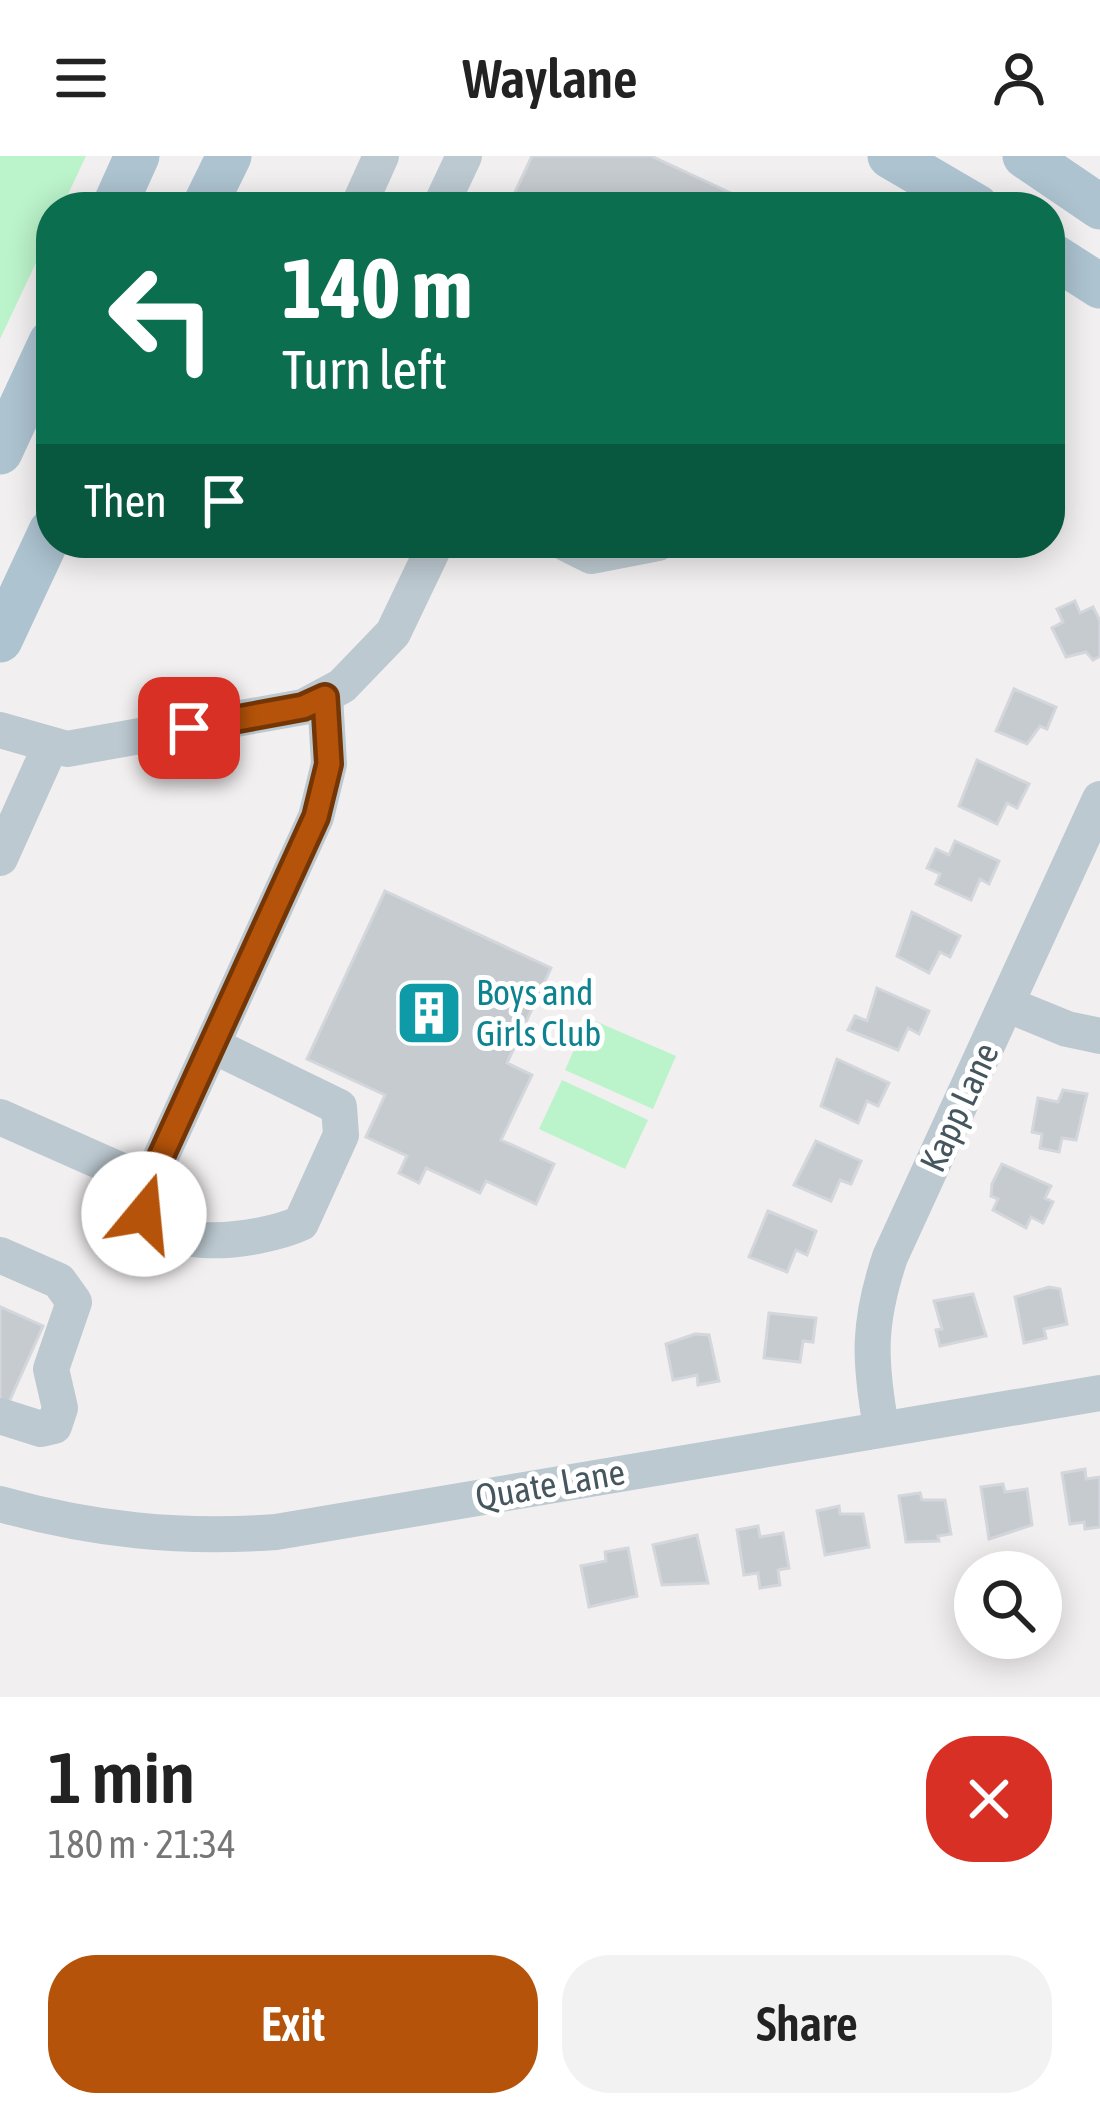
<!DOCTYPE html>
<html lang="en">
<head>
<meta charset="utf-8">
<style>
  :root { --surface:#fff; --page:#f2f2f2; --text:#222; --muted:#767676; --accent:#b45309 }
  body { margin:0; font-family:"Asap Condensed",sans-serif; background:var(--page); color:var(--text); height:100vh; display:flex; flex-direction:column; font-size:45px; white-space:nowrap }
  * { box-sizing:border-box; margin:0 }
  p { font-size:39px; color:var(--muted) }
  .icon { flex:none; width:66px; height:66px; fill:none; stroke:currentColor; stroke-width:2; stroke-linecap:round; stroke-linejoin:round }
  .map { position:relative; height:1541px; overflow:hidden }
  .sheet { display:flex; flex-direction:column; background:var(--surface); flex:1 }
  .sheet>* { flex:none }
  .banner { position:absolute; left:36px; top:36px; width:1029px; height:366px; border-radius:48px; box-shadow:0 6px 30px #0003; background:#0b6e4f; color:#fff; overflow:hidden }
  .tools { position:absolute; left:954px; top:1395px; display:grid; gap:24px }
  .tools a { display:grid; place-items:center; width:108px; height:108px; border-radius:50%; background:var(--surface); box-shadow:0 6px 30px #0003; font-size:60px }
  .pin { position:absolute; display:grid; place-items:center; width:102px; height:102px; color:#fff; margin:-51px; border-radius:24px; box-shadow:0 6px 18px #0006 }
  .me { position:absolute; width:132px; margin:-66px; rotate:17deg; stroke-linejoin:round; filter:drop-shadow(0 0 9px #0008) }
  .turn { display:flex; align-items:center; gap:42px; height:252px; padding:0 48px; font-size:54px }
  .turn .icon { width:156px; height:156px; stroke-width:2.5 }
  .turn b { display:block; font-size:84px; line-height:102px }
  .then { display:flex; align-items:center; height:114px; padding:0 48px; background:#0003; gap:24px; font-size:45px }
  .round { display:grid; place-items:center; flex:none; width:126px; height:126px; border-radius:48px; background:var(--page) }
  .summary { display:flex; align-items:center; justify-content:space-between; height:204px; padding:0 48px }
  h1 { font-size:72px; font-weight:600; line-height:90px }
  .action { display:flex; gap:24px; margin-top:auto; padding:24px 48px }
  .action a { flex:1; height:138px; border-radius:48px; background:var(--accent); color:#fff; font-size:48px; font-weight:600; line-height:138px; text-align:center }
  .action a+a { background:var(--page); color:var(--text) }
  header { display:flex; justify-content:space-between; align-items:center; height:156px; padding:0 48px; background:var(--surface); font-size:54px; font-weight:600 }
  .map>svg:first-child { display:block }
  .green { fill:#bbf3ca }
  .building { fill:#c6cbd0; stroke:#d3d6db; stroke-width:3 }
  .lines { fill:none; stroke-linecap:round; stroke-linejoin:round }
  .minor { stroke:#bcc9d0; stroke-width:36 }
  .major { stroke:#adc3d0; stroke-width:45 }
  .route-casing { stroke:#753606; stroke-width:30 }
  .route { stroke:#b45309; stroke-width:21 }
  .labels { text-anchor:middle; stroke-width:10; stroke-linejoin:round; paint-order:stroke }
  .culture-label { font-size:36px; fill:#0d838f; stroke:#fff; text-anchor:start }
  .street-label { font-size:36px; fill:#46565f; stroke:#fff }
</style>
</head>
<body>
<header><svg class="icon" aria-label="menu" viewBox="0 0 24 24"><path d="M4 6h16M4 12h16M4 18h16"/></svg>Waylane<svg class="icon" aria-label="person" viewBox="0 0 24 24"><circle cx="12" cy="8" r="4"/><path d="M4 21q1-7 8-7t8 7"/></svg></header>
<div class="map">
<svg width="1100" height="1541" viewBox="0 0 1100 1541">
  <rect width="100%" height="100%" fill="#f2eff0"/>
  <path class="green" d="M0,0H86L62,51H51V75L0,183Z
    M588,862L676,900L653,953L565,914Z
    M562,924L648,964L625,1013L539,973Z"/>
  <path class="building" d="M532,0H651L761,51H508Z
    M1075,445L1080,457L1093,451L1100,465V500L1093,504L1086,496L1066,501L1052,472L1063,466L1057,453Z
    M1014,533L1056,551L1047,573L1040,570L1027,588L996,575Z
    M977,604L1029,628L1017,652L1007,647L997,668L959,650Z
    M955,685L999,705L989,728L980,723L971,744L936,728L940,718L927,712L936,693L949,699Z
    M385,735L551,812L507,907L532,919L501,984L554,1008L536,1048L486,1025L480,1037L426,1012L419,1027L399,1017L407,1000L366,981L385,939L307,903Z
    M912,756L960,780L950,801L940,796L929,817L897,800Z
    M877,832L929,855L919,878L908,872L898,894L848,874L855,860L867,865Z
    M837,903L889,927L878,950L867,945L858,967L821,950Z
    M1063,934L1087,938L1076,984L1062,982L1059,996L1040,992L1042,978L1032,976L1038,942L1058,946Z
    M816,985L861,1005L851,1028L840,1024L831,1045L794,1029Z
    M1002,1008L1051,1030L1045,1042L1053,1046L1043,1067L1031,1061L1026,1072L993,1054L998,1043L991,1040L992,1028Z
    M768,1055L816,1075L807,1099L796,1094L787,1116L749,1101Z
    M1049,1131L1060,1133L1067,1168L1044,1173L1046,1182L1024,1187L1015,1141Z
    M973,1138L986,1180L940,1190L936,1174L942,1173L934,1145Z
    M1,1151L43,1170L0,1266V1154Z
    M769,1157L816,1162L813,1186L803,1185L800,1206L764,1202Z
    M695,1178L709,1179L719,1225L698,1229L697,1219L673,1224L666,1188Z
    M1085,1313L1086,1323L1100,1321V1371L1085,1373L1084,1366L1070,1368L1062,1317Z
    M1003,1328L1005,1336L1027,1333L1032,1369L989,1383L981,1331Z
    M920,1337L922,1344H945L951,1378L938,1380L939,1385L906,1386L899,1340Z
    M839,1350L840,1358H863L869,1391L825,1399L817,1355Z
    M758,1370L760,1381L783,1377L789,1412L778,1414L780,1429L760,1432L758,1417L744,1419L737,1374Z
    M697,1379L708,1427L662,1429L653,1389Z
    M628,1392L637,1440L589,1451L581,1410L606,1405L605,1396Z"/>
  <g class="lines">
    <path class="minor" d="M358,51L381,0
      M440,51L464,0
      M565,387L591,400L658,387
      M0,574L67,593L303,551L342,530L393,477L436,387
      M0,702L50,591
      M1006,848L1067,873L1100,880
      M212,889L339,951L341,979L301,1067C262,1085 145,1104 143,1040L316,661L329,608L325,540
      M0,961L149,1027
      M0,1099L59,1125L74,1146L51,1213L60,1252L54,1270L41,1273L0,1260
      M881,1271C869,1203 868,1167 890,1101L1100,643
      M0,1348C93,1374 180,1383 276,1376L1100,1237"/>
    <path class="major" d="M890,0L977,51
      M1025,0L1100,51
      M114,51L137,0
      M204,51L229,0
      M1050,98L1100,130
      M0,296L51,186
      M0,484L51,375"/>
  </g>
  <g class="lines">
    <defs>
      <path id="route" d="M144,1058L143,1040L316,661L329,608L325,541L303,551L189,572"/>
    </defs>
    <use href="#route" class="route-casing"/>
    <use href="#route" class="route"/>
  </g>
  <defs>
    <symbol id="building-square" viewBox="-11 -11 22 22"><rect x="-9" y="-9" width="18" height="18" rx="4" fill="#0f9aa8" stroke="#fff"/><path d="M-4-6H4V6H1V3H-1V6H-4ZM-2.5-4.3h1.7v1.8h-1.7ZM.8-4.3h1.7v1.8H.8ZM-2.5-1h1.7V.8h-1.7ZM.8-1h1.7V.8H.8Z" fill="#fff"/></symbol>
  </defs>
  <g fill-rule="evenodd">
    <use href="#building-square" x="391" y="819" width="76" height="76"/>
  </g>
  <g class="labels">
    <g class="culture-label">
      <text x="476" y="849">Boys and<tspan x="476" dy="41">Girls Club</tspan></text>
    </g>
    <g class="street-label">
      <text transform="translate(959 951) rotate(-65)" y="13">Kapp Lane</text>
      <text transform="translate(550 1328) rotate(-10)" y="13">Quate Lane</text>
    </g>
  </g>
</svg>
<div class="tools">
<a><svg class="icon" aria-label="search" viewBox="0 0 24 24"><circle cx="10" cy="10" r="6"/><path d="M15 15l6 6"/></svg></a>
</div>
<div class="pin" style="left:189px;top:572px;background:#d93025"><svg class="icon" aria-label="arrive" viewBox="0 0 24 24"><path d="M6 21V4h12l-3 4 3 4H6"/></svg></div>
<svg class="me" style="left:144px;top:1058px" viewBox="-20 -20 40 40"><circle r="19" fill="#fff"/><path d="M0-13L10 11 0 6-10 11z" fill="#b45309"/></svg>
<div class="banner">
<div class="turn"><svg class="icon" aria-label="left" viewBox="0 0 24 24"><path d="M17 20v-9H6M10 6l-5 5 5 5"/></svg><div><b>140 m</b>Turn left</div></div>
<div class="then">Then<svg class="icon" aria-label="arrive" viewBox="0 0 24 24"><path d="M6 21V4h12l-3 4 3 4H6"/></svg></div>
</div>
</div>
<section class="sheet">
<div class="summary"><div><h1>1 min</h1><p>180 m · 21:34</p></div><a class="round" style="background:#d93025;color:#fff"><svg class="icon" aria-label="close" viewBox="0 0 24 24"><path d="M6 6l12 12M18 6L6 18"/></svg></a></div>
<div class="action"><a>Exit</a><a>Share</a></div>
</section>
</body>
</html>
